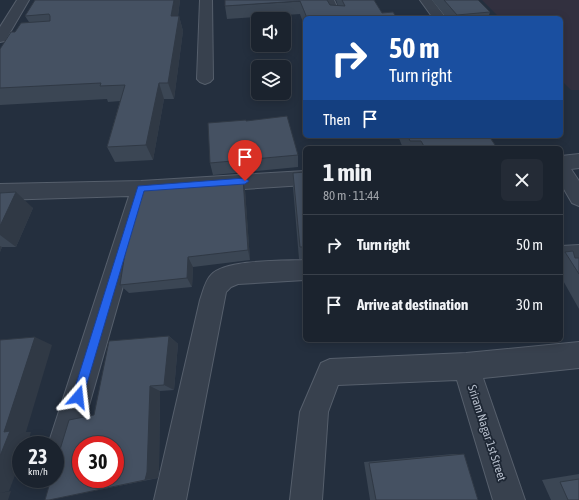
<!DOCTYPE html>
<html lang="en">
<head>
<meta charset="utf-8">
<style>
  :root { --surface:#1b232e; --page:#242b36; --text:#f1f3f6; --muted:#a0a4aa; --line:#39404a }
  body { margin:0; font-family:"Asap Condensed",sans-serif; background:var(--page); color:var(--text); height:100vh; display:flex; flex-direction:column; font-size:15px; white-space:nowrap }
  * { box-sizing:border-box; margin:0 }
  p { font-size:13px; color:var(--muted) }
  .icon { flex:none; width:22px; height:22px; fill:none; stroke:currentColor; stroke-width:2; stroke-linecap:round; stroke-linejoin:round }
  .map { position:relative; flex:1; overflow:hidden }
  .panel { position:absolute; left:303px; top:146px; width:260px; height:196px; display:flex; flex-direction:column; background:var(--surface); border-radius:6px; box-shadow:0 2px 10px #0003,0 0 0 1px var(--line) }
  .panel>* { flex:none }
  .guide { position:absolute; left:303px; top:16px; width:260px; height:122px; border-radius:6px; box-shadow:0 2px 10px #0003,0 0 0 1px var(--line); background:#1a4fa0; color:#fff; overflow:hidden }
  .tools { position:absolute; left:251px; top:12px; display:grid; gap:8px }
  .tools a { display:grid; place-items:center; width:40px; height:40px; border-radius:6px; background:var(--surface); box-shadow:0 2px 10px #0003,0 0 0 1px var(--line); font-size:20px }
  .speed { position:absolute; left:12px; top:436px; display:flex; gap:8px; font-size:20px; font-weight:700; text-align:center }
  .speed>* { display:grid; place-content:center; width:52px; height:52px; border-radius:50%; background:var(--surface); box-shadow:0 2px 10px #0003,0 0 0 1px var(--line); line-height:1 }
  .speed small { font-size:10px; font-weight:400 }
  .speed .limit { border:6px solid #d22; background:#fff; color:#111 }
  .pin { position:absolute; display:grid; place-items:center; width:34px; height:34px; color:#fff; margin:-41px -17px; border-radius:50% 50% 50% 0; rotate:-45deg; box-shadow:0 0 4px #0007 }
  .pin .icon { rotate:45deg }
  .me { position:absolute; width:44px; margin:-22px; rotate:17deg; stroke-linejoin:round; filter:drop-shadow(0 0 3px #0008) }
  .turn { display:flex; align-items:center; gap:14px; height:84px; padding:0 20px; font-size:18px }
  .turn .icon { width:52px; height:52px; stroke-width:2.5 }
  .turn b { display:block; font-size:28px; line-height:34px }
  .then { display:flex; align-items:center; height:38px; padding:0 20px; background:#0003; gap:8px; font-size:15px }
  .round { display:grid; place-items:center; flex:none; width:42px; height:42px; border-radius:6px; background:var(--page) }
  .headline { display:flex; align-items:center; justify-content:space-between; height:68px; padding:0 20px }
  h1 { font-size:24px; font-weight:700; line-height:30px }
  ul { padding:0; list-style:none }
  li { display:flex; align-items:center; gap:12px; height:60px; padding:0 20px; border-top:1px solid var(--line) }
  li div { flex:1 }
  li b { display:block; font-size:15px }
  li em { font-style:normal }
  .map>svg:first-child { display:block }
  .medical { fill:#32303f }
  .lines { fill:none; stroke-linecap:round; stroke-linejoin:round }
  .minor-casing { stroke:#565f6c; stroke-width:2 }
  .minor { fill:#38414e; fill-rule:evenodd }
  .wall { fill:#3b4654 }
  .shaded-wall { fill:#303945 }
  .building { fill:#455162; stroke:#303945; fill-rule:evenodd }
  .route { fill:#2563eb; stroke:#184099 }
  .labels { text-anchor:middle; stroke-width:3.5; stroke-linejoin:round; paint-order:stroke }
  .near-street-label { font-size:12px; fill:#b4bcc9; stroke:#1d2633 }
</style>
</head>
<body>
<div class="map">
<svg width="579" height="500" viewBox="0 0 579 500">
  <rect width="100%" height="100%" fill="#242f3e"/>
  <path class="medical" d="M482,0H579V90H571L561,80V18H500Z"/>
  <g class="lines">
    <defs>
      <path id="minor" d="M17,0H29L5,41L0,42V27Z
        M200,0H212L213,79L210,82L205,84L200,82L197,79Z
        M322,0H334L342,18H330Z
        M420,0H432L446,18H433Z
        M579,154V168L571,169L579,181V206L572,203L561,184V156Z
        M305,171V185L149,195L70,472L66,483L55,487L44,483L43,479H55V445H48L129,196L0,200V184L141,181Z
        M579,245V265L561,266V246Z
        M305,260V280L238,284L231,287L226,292L186,500H154L200,300C203,292 205,281 211,275C226,259 284,261 305,260Z
        M579,342V368L483,378L525,500H493L457,380L338,385L328,412L322,500H290L300,412L321,363L330,359L466,353Z"/>
    </defs>
    <use href="#minor" class="minor-casing"/>
    <use href="#minor" class="minor"/>
  </g>
  <path class="wall" d="M180,0L178,16H179L183,31L174,99H164L153,160L115,162L107,147L120,101L108,102L107,99L0,105V49L15,32L29,22L25,16Z
    M327,0L330,5L338,6L336,0H374L382,13L397,18H305V28L300,14L227,19L225,6Z
    M432,0H478L490,12L488,18H447Z
    M246,121L298,155V167L213,175L210,163Z
    M398,136H506L490,137L497,148H403Z
    M305,172V259H299L293,187V173Z
    M245,190L250,260L193,267L192,287L129,293L120,285Z
    M0,193L33,208L16,247H2L0,252Z
    M565,252L575,258H579V309L561,277V255Z
    M169,336L178,344L174,390L160,391L159,470L158,478L49,500L94,415Z
    M480,340H515L481,343Z
    M453,454H464L478,500H370L364,462Z
    M579,474V500H551L542,480Z"/>
  <path class="shaded-wall" d="M174,0H180L176,31L171,16Z
    M179,16L183,31L174,99L168,83Z
    M159,83L164,99L153,160L146,145Z
    M243,179L245,190L250,260L248,250Z
    M16,192L33,208L16,247L0,235V226Z
    M0,246L2,247L0,252Z
    M188,257L193,267L192,287L187,278Z
    M169,336L178,344L174,390L164,385Z
    M35,337L52,345L26,432H31L27,445H21V460L9,491L0,493V456L4,432Z
    M150,386L160,391L159,470L158,478L145,480Z
    M11,491L8,500H0V493Z"/>
  <path class="building" d="M35,0H174L171,16H179L168,83H159L146,145L107,147L125,85L100,86L101,83L0,88V49L11,32H15L21,23L50,21V16L49,14L25,16Z
    M225,0H327L330,5L345,6L342,0H374L382,13L393,12L397,18H307L300,1L225,6Z
    M444,0H478L490,12L457,15Z
    M287,116L298,155L210,163L208,123L246,120V121Z
    M408,136H489L497,148H425L421,141H410Z
    M305,172V247H300L293,173Z
    M243,179L248,250L188,257L187,278L120,285L127,240L144,186L211,184V181Z
    M16,192L0,226V193Z
    M573,251L575,258H579V274L565,252Z
    M169,336L164,385L150,386L147,472L145,480L49,500H45L51,479H55V466L69,420L94,415L109,341ZM81,445H115V479H81Z
    M35,337L4,432L10,431L0,456V340Z
    M464,454L478,500H376L369,463Z
    M579,479V500H568L560,482Z"/>
  <path class="route" d="M245,178L249,181L245,184L144,191L83,397L82,401L78,403L73,401L72,397L138,186Z"/>
  <g class="labels">
    <g class="near-street-label">
      <text transform="translate(487 433) rotate(72)" y="4">Sriram Nagar 1st Street</text>
    </g>
  </g>
</svg>
<div class="tools">
<a><svg class="icon" aria-label="sound" viewBox="0 0 24 24"><path d="M4 9h4l5-4v14l-5-4H4zM17 9q2 3 0 6"/></svg></a>
<a><svg class="icon" aria-label="layers" viewBox="0 0 24 24"><path d="M12 4l9 5-9 5-9-5zM3 14l9 5 9-5"/></svg></a>
</div>
<div class="speed"><div>23<small>km/h</small></div><div class="limit">30</div></div>
<div class="pin" style="left:245px;top:181px;background:#d93025"><svg class="icon" aria-label="arrive" viewBox="0 0 24 24"><path d="M6 21V4h12l-3 4 3 4H6"/></svg></div>
<svg class="me" style="left:78px;top:397px" viewBox="-20 -20 40 40"><path d="M0-17L14 15 0 8-14 15z" fill="#2563eb" stroke="#fff" stroke-width="4"/></svg>
<div class="guide">
<div class="turn"><svg class="icon" aria-label="right" viewBox="0 0 24 24"><path d="M7 20v-9h11M14 6l5 5-5 5"/></svg><div><b>50 m</b>Turn right</div></div>
<div class="then">Then<svg class="icon" aria-label="arrive" viewBox="0 0 24 24"><path d="M6 21V4h12l-3 4 3 4H6"/></svg></div>
</div>
<section class="panel">
<div class="headline"><div><h1>1 min</h1><p>80 m · 11:44</p></div><a class="round"><svg class="icon" aria-label="close" viewBox="0 0 24 24"><path d="M6 6l12 12M18 6L6 18"/></svg></a></div>
<ul>
<li><svg class="icon" aria-label="right" viewBox="0 0 24 24"><path d="M7 20v-9h11M14 6l5 5-5 5"/></svg><div><b>Turn right</b></div><em>50 m</em></li>
<li><svg class="icon" aria-label="arrive" viewBox="0 0 24 24"><path d="M6 21V4h12l-3 4 3 4H6"/></svg><div><b>Arrive at destination</b></div><em>30 m</em></li>
</ul>
</section>
</div>
</body>
</html>
